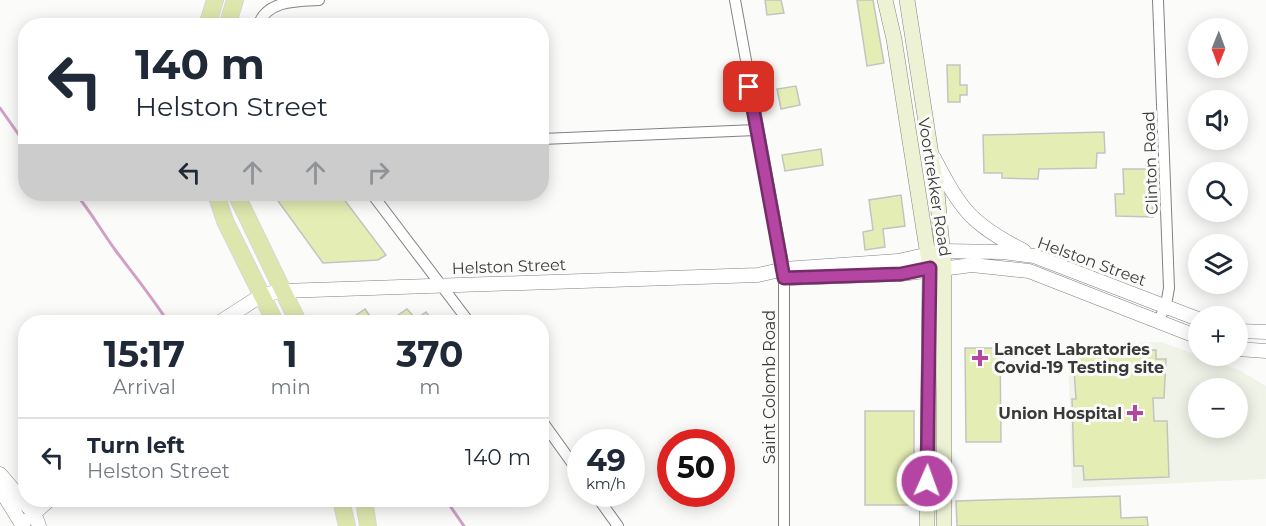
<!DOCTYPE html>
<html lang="en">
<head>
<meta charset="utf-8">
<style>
  :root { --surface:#fff; --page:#f2f2f3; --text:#1f2937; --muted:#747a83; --line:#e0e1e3 }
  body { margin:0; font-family:Montserrat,sans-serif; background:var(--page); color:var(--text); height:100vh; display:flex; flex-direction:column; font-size:22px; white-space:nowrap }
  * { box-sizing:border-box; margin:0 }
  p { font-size:20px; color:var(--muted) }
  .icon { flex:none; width:33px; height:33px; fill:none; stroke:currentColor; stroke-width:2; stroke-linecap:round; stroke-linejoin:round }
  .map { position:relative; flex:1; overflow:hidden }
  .panel { position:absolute; left:18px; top:315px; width:531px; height:192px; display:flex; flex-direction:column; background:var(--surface); border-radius:24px; box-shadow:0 3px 15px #0003 }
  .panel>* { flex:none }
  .hud { position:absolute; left:18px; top:18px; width:531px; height:183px; border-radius:24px; box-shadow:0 3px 15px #0003; background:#fff; color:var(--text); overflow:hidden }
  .needle { width:39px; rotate:181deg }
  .buttons { position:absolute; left:1188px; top:18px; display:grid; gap:12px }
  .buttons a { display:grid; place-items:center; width:60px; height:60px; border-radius:50%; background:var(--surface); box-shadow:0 3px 15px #0003; font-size:30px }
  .speed { position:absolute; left:567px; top:429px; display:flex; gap:12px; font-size:30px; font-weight:700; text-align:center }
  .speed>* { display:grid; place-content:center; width:78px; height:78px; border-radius:50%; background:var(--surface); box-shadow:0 3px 15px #0003; line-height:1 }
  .speed small { font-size:15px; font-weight:400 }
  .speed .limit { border:9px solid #d22; background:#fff; color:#111 }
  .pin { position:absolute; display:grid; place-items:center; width:51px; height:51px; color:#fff; margin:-26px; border-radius:12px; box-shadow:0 3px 9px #0006 }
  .me { position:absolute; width:66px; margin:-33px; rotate:2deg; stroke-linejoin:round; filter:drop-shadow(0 0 4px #0008) }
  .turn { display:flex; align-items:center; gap:21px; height:126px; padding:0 18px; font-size:27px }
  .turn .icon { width:78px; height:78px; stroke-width:2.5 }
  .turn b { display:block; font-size:42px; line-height:51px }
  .lanes { display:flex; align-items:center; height:57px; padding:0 18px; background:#0003; justify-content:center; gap:30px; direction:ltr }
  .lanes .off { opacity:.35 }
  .eta { display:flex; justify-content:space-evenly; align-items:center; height:102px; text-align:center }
  .eta b { font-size:36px; font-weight:700; line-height:42px }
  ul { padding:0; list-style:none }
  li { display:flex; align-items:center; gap:18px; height:78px; padding:0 18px; border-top:2px solid var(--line) }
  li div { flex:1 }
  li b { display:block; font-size:22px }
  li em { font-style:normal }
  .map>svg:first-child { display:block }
  .built { fill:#f0f3e8; fill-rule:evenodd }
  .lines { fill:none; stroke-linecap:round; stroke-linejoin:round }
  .stream { stroke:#d1a0c6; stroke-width:3 }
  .building { fill:#e4eeb4; stroke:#c3c4c1; stroke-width:1.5 }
  .minor-casing { stroke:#828280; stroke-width:12 }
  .tertiary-casing { stroke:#828280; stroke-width:15 }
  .secondary-casing { stroke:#828280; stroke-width:16 }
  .primary-casing { stroke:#d7d7d7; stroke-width:18 }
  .minor { stroke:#fff; stroke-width:10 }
  .tertiary { stroke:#fff; stroke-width:14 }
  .secondary { stroke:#eef2d5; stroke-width:15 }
  .primary { stroke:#dde6ac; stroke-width:16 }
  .route-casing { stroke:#752d69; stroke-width:15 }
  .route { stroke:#b445a2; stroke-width:10 }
  .poi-dot { fill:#b445a2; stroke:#fbfcf9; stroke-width:2 }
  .labels { text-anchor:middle; stroke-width:6; stroke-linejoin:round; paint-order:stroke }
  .street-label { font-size:16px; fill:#393938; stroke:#fbfcf9 }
  .poi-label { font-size:16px; font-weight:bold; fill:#393938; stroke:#fbfcf9; text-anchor:start }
</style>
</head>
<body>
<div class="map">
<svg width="1266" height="526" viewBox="0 0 1266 526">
  <rect width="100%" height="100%" fill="#fbfcf9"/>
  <path class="built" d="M1161,342L1239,370L1266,386V479L1072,488L1068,345ZM1198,388H1238V428H1198Z"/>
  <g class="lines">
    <path class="stream" d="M0,108L26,145
      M76,194C91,212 102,232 116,251C134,275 152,297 168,322
      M446,500L464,526"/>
  </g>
  <path class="building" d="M765,0H781L784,13L767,15Z
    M857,0H873L884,63L867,66Z
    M947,65H960V85H967V95H960V102H948Z
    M796,86L800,105L781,109L777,89Z
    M1104,132L1105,153H1097L1096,168L1039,169L1038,179L1002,178V173H984L983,135Z
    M821,149L823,165L785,171L782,155Z
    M1123,169H1151L1153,217L1116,216L1115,194H1124Z
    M273,194H340L386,255L378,260L323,263Z
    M901,195L905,226L883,229L885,247L865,250L863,232L873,230L869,200Z
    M365,309L374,322H346Z
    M407,309L416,319L426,312L434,322H388Z
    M965,348H1000L1001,442H966Z
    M1156,350V359H1166L1164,398H1153L1154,421H1167L1169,477L1084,480L1083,466H1074L1072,399H1076L1073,353Z
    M865,411H914V505H865Z
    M1120,496L1121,518L1147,517L1148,526H957L956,501Z"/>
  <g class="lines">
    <defs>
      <path id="minor" d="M735,0L784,269V526
        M258,26C266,0 297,1 319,0
        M542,139L756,130
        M372,194L469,322
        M1158,322L1166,305L1169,288L1158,0
        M542,421L580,474
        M595,494L618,526"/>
      <path id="tertiary" d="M934,158C961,210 971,224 1024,251
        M791,278L901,274L972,265L1029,271L1198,337
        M220,322L262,295L283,291L758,275L784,269L898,261L943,251L1003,252L1034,256L1198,319
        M1238,331L1266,332
        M1238,349L1266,351
        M0,474L35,515L39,526
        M0,489L23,526
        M29,518L49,500"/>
      <path id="secondary" d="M885,0L894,39L930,268L927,526
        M907,0L937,193L944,267V526"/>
      <path id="primary" d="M207,26L215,0
        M227,26L235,0
        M216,194L225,221L275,322
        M236,194L298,322
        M341,500L347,526
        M364,500L368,526"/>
    </defs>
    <use href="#minor" class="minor-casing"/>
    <use href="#tertiary" class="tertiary-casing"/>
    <use href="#secondary" class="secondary-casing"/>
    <use href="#primary" class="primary-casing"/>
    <use href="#minor" class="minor"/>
    <use href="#tertiary" class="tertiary"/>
    <use href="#secondary" class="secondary"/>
    <use href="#primary" class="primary"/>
  </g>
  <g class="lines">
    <defs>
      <path id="route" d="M749,87L784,278L901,274L930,268L927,481"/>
    </defs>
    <use href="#route" class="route-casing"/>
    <use href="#route" class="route"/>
  </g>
  <g class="poi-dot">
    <path d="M977 349h6v6h6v6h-6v6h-6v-6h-6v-6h6z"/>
    <path d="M1132 404h6v6h6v6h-6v6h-6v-6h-6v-6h6z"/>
  </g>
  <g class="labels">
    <g class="street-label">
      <text transform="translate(1150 163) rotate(-92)" y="6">Clinton Road</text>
      <text transform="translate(935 187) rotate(81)" y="6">Voortrekker Road</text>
      <text transform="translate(1092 261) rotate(20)" y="6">Helston Street</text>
      <text transform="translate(509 266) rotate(-2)" y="6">Helston Street</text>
      <text transform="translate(769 387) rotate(-90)" y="6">Saint Colomb Road</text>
    </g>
    <g class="poi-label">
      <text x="994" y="355">Lancet Labratories<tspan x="994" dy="18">Covid-19 Testing site</tspan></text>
      <text x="1122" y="419" text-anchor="end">Union Hospital</text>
    </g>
  </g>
</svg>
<div class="buttons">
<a><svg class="needle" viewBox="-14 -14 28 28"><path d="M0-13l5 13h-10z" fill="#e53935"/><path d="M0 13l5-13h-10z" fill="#747a83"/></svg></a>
<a><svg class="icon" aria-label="sound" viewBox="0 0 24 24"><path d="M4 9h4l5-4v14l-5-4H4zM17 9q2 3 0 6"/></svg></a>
<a><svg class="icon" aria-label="search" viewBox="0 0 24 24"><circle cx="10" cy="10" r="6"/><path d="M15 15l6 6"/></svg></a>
<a><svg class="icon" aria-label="layers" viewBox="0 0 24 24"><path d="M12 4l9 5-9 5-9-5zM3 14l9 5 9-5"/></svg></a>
<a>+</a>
<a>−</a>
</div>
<div class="speed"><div>49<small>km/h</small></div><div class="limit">50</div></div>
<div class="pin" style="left:749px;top:87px;background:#d93025"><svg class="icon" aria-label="arrive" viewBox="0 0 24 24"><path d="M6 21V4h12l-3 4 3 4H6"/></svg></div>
<svg class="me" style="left:927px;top:481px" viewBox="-20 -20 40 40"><circle r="17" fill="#b445a2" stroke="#fff" stroke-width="3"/><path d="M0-11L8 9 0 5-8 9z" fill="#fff"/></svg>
<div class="hud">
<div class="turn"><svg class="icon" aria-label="left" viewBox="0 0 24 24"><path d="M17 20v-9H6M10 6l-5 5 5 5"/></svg><div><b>140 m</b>Helston Street</div></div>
<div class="lanes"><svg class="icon" aria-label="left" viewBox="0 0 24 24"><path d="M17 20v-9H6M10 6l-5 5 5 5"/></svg><svg class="icon off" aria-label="ahead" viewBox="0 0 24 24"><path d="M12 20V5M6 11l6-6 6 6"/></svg><svg class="icon off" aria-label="ahead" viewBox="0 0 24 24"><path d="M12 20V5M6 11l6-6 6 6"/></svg><svg class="icon off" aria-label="right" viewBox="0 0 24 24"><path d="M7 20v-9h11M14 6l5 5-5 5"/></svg></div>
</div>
<section class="panel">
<div class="eta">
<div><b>15:17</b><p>Arrival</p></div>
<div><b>1</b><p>min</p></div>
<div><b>370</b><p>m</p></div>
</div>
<ul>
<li><svg class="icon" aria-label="left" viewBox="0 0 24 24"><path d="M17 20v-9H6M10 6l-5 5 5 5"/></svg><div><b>Turn left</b><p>Helston Street</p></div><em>140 m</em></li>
</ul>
</section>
</div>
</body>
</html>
